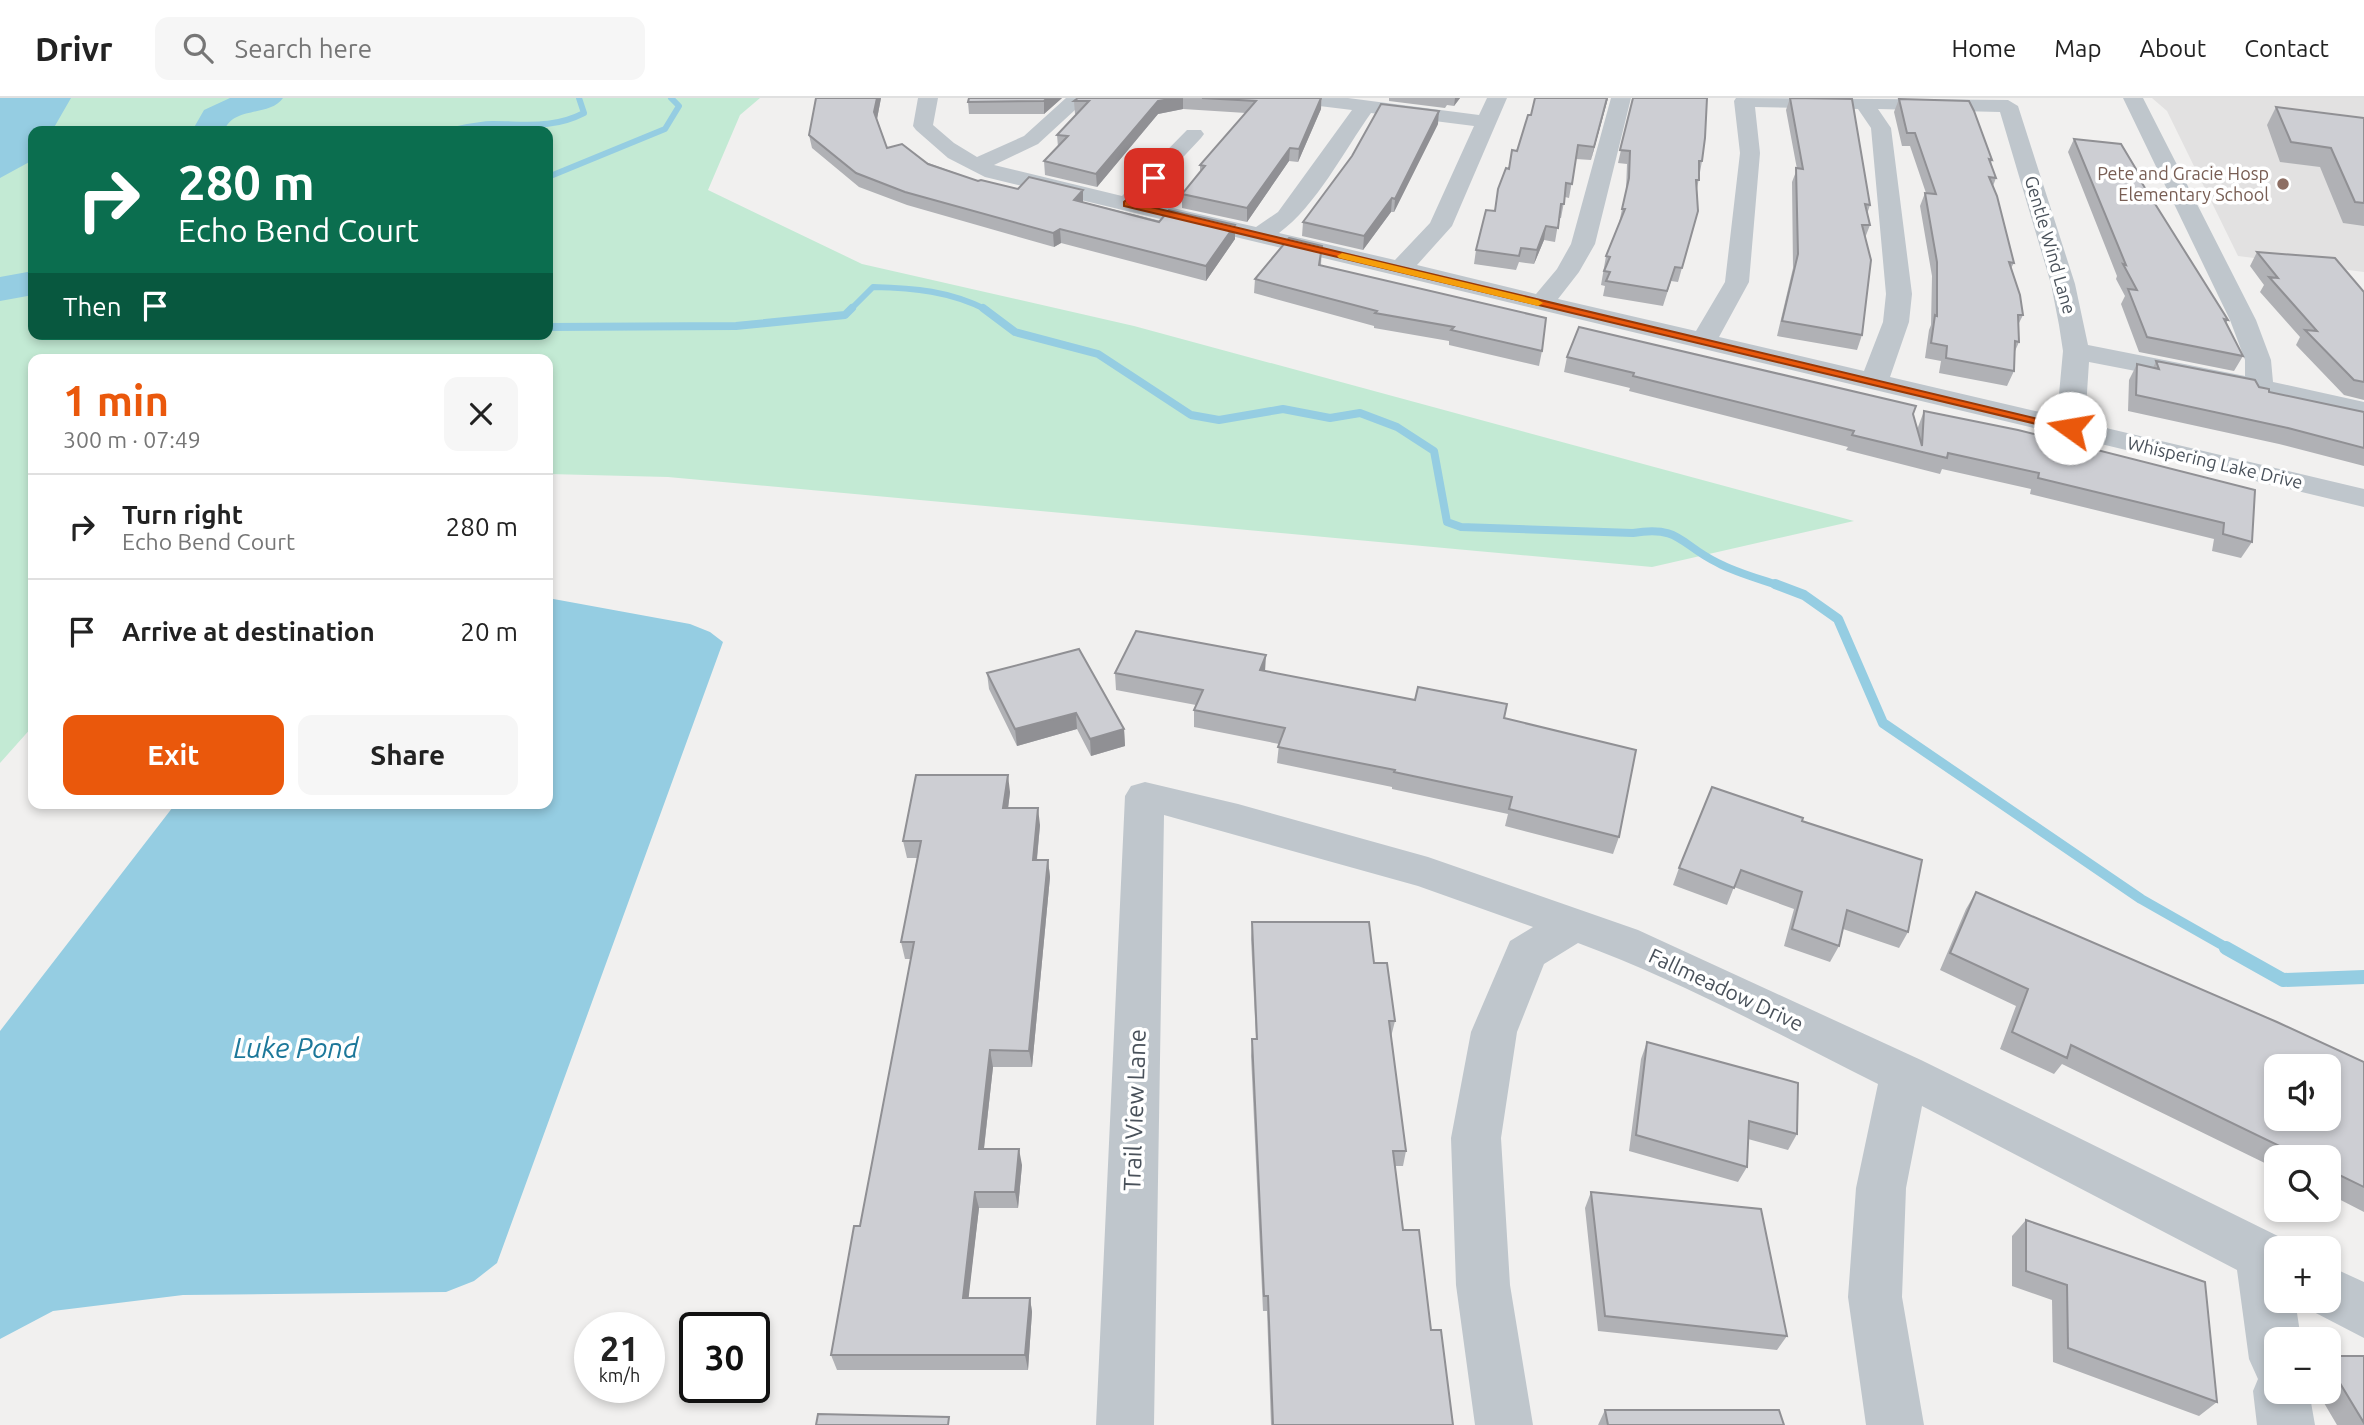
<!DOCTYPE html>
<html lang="en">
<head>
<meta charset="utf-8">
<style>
  :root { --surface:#fff; --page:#f6f6f6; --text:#222; --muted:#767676; --line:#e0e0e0; --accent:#ea580c }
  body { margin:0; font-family:Ubuntu,sans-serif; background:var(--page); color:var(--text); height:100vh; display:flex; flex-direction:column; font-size:26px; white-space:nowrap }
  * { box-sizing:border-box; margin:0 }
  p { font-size:23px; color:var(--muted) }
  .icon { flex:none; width:38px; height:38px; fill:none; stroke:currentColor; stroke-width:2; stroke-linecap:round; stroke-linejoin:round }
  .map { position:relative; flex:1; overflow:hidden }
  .panel { position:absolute; left:28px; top:256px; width:525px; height:455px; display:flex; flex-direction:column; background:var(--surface); border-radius:14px; box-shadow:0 4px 10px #0003 }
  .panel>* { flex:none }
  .banner { position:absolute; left:28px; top:28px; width:525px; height:214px; border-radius:14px; box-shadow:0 4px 10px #0003; background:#0b6e4f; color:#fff; overflow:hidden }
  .fabs { position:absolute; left:2264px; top:956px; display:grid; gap:14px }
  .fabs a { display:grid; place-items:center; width:77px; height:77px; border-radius:14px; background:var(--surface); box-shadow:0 4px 10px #0003; font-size:35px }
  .speed { position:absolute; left:574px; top:1214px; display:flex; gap:14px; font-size:35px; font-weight:700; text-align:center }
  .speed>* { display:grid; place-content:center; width:91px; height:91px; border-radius:50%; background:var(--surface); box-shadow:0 4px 10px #0003; line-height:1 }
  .speed small { font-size:18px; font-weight:400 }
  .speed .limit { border:4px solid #111; border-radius:10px; background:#fff; color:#111 }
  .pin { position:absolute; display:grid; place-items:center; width:60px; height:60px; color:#fff; margin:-30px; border-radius:14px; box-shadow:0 4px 10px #0006 }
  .me { position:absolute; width:77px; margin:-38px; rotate:283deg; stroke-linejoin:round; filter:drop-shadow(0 0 5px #0008) }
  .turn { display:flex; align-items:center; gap:24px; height:147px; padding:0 35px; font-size:32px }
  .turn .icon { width:91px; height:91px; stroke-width:2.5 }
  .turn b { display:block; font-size:49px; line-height:60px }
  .then { display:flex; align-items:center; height:66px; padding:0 35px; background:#0003; gap:14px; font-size:26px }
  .round { display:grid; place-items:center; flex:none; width:74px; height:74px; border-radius:14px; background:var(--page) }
  .headline { display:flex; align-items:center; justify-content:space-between; height:119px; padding:0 35px }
  h1 { font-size:42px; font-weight:700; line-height:52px; color:var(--accent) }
  .action { display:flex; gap:14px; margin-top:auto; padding:14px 35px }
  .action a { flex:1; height:80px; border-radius:14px; background:var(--accent); color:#fff; font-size:28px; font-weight:700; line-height:80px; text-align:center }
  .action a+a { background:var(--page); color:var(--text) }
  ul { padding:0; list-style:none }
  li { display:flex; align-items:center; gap:21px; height:105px; padding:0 35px; border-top:2px solid var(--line) }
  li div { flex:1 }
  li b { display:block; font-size:26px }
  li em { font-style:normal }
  header { display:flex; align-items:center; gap:42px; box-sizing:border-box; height:98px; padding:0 35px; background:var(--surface); border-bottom:2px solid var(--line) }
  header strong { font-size:33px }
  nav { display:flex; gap:38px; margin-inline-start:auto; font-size:24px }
  .search { width:490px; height:63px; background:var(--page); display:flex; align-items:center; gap:18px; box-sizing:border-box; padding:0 24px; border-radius:14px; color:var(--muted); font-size:26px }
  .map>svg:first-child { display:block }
  .education { fill:#e2e1e1 }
  .green { fill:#c3ead4; fill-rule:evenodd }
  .water { fill:#95cde2 }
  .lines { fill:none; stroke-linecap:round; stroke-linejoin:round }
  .stream-far3 { stroke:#95cde2; stroke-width:6 }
  .stream-far2 { stroke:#95cde2; stroke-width:8 }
  .stream-far1 { stroke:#95cde2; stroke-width:10 }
  .stream { stroke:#95cde2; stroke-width:14 }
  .river { fill:#95cde2; fill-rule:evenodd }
  .minor { fill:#bfc6cc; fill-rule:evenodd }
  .wall { fill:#b0b1b5 }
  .shaded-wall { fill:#909094 }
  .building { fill:#cdced3; stroke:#909094; stroke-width:2; fill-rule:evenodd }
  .route { fill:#ea580c; stroke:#983908; stroke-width:2 }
  .slow { fill:#f59e0b }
  .education-dot { fill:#8d6e63; stroke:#fff; stroke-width:2.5 }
  .labels { text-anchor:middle; stroke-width:7; stroke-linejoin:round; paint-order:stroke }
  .far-education-label { font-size:18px; fill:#785e54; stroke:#fff; text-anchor:end }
  .far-street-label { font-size:18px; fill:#49515a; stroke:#fff }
  .street-label { font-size:21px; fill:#49515a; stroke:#fff }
  .near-street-label { font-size:24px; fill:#49515a; stroke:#fff }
  .near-water-label { font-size:28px; font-style:italic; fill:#1d789a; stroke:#fff }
</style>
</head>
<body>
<header>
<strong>Drivr</strong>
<div class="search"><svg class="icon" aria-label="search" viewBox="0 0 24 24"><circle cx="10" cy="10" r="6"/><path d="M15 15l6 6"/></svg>Search here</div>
<nav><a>Home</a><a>Map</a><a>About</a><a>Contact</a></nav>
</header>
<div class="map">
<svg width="2364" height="1327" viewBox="0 0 2364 1327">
  <rect width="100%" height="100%" fill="#f1f0ef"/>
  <path class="education" d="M2152,0H2364V174L2238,158L2167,13Z"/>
  <path class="green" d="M0,0H760L740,17L708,92L862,166L1134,228L1854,423L1652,469L668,379L548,376V261H33V628L0,665ZM33,33H548V236H33Z"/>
  <path class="water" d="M0,0H71L52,33H33V62L0,80Z
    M548,500L690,526L710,534L723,544L497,1165L474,1183L446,1194L183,1197L53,1213L0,1241V933L176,705H548Z"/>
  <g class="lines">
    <path class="stream-far3" d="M449,33C463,30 478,26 493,26C526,26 553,31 584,15L579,0
      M548,79L665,31L679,8L671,0
      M850,212L873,189C914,190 950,193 987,212"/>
    <path class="stream-far2" d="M983,210L1015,234L1098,256L1191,317L1219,322L1283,311L1330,320L1360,315L1397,329L1434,353L1447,424L1461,429L1633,435C1681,427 1680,447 1718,465C1737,475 1760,481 1780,488
      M548,229L736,228L845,217L852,210"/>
    <path class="stream-far1" d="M1775,486L1804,497L1838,521L1883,625L2141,801L2229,851"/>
    <path class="stream" d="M2226,850L2283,882L2364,879"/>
    <path class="river" d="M230,0H283C270,19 233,8 224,33H192L204,12Z
      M33,173V197L0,203V179Z"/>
    <path class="minor" d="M918,0H938L933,27L954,45L977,59L1024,38L1066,0H1088L1038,46L994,67L1122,98L1187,32H1201L1204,36L1201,40L1142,103L1256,129L1278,114L1352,12L1303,6L1293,0H1348L1479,17L1487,0H1507L1452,128L1417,167L1536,196L1557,171L1571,146L1611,0H1631L1595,146L1579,174L1558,201L1696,233L1725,184L1740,55L1734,3L1736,0L2008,2L2018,8L2075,186L2088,247L2245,278V262L2230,222L2123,0H2143L2256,222L2271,262L2273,284L2364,304V322L2260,297L2089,264L2085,325L2364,391V409L985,79L948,60L916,32L913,28ZM1755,9L1858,11L1871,30L1886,196L1883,224L1864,273L1719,239L1749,184L1760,55ZM1878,11L2000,14L2051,186L2059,227L2063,253L2057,318L1890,279L1909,224L1912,196L1891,30ZM1371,15L1474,28L1430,125L1395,162L1279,135C1316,108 1344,53 1371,15Z
      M1145,684L1238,706L1428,759L1638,832L1921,962L2296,1147L2297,1150H2277V1202H2295L2301,1241H2277V1293H2309L2315,1327H2257L2253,1293L2258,1281L2249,1261L2237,1172L1922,1008L1906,1090L1902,1199L1924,1327H1866L1848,1199L1856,1090L1878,986C1780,937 1681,883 1578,845L1544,866L1517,934L1501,1040L1510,1187L1533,1327H1475L1456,1187L1451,1040L1471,934L1510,843L1533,829L1418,788L1164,717L1154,1327H1096L1125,698L1131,688Z
      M2329,1168L2364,1184V1240L2310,1212L2306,1202H2329Z"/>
  </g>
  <path class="wall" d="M816,0H881L877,21L887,50L978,83L1018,91L1083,92V104L1235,141L1206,183L1061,145L1054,149L907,107L859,89L812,50L809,37Z
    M1062,0L1044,16H969L968,4Z
    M1078,0H1322L1321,11L1298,64L1289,63L1247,124L1182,110V96L1200,74V67L1246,15L1183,11L1158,16L1097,89L1045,77L1044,63L1058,49L1057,37L1077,16H1075L1074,3Z
    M1389,0H1460L1454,8L1447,7L1445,10L1389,3Z
    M1608,0L1591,62L1576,61L1569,100L1565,99L1561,120H1559L1555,144L1544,142L1534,166L1519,164L1516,172L1474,166L1476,152L1495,113L1509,71L1531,17Z
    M1633,0L1702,63L1697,91L1698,113L1678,184L1671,183L1663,208L1603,198L1605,188L1601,187L1606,158L1619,125L1626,93L1627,66L1618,65Z
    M1790,0L1870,107L1867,116L1870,127L1865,140L1862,237L1857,252L1777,238L1793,170L1792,84L1797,71L1786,12Z
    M1899,1L1992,62L1991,65L1996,80L1993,88L2014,165L2011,170L2023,217L2018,227L2019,244L2015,253L2014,273L2007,288L1939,275L1941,263L1925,260L1929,232L1931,227L1932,178L1920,108L1925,95H1926L1910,48H1902L1894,14Z
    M2276,9L2364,20V128L2343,125L2320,69L2280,64L2267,27Z
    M1438,26L1394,114H1391L1363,152L1302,138L1303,124Z
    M2074,41L2141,84L2228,222L2226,225L2243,258L2234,273L2139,254L2121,206L2125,198L2116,181L2117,178L2068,54Z
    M1322,148L1321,167L1542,253L1539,268L1449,247V243L1374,230V228L1254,195L1255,181Z
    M2257,154L2364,194V302L2344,297L2296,247L2300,239L2260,194L2264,187L2250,168Z
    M1567,259L1913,316L1917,332L1918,329L1924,313L2255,392L2252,444L2241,460L2212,453L2214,441L2030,396L2031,391L1942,371L1940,376L1846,352L1848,349L1629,293L1630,290L1564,274Z
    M2156,263L2259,289L2269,294L2364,314V368L2279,346L2128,313L2129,282L2137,266L2153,270Z
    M1265,573L1504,620L1619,739L1613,756L1505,728L1508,716L1392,691V689L1277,665L1279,646L1194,629V612L1196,607L1116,592L1115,575Z
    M987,575L1124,631L1125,648L1091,658L1077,631L1017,648L989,591Z
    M1010,694L1008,710L1040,727L1037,762H1048L1050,779L1032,969H993L984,1051L1022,1067L1018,1110H979L968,1200H1030L1032,1214L1028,1272H837L831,1257L860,1128L911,861H905L901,844L917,760H907L903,743Z
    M1802,723L1908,834L1899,850L1843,831L1839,848L1830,864L1784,848L1794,811L1734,789L1727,807L1673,787L1679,770Z
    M1976,794L2364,964V1114L2329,1096V1059H2277V1071L2062,966L2054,976L2000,951L2016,908L1940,872L1966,811Z
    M1252,824L1374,865L1395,923L1391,939L1406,1053L1403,1068H1395L1403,1132L1431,1232L1453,1327H1271L1267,1213H1263L1251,958L1252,941H1256L1251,841Z
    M1647,944L1797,1036L1788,1052L1748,1041L1747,1069L1738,1084L1629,1053L1641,961Z
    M1591,1094L1787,1238L1777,1252L1598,1233L1585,1110Z
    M2026,1122L2217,1304L2199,1318L2053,1264L2052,1202L2012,1188V1138Z
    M2329,1258H2364V1327H2337L2317,1293H2329Z
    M1605,1312L1784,1327H1598Z"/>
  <path class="shaded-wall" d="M877,0H881L876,26L874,14Z
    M1047,0H1062L1044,16V3Z
    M1177,0H1183V11L1158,16L1097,89L1096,76L1158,3Z
    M1321,0V11L1298,64L1299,51Z
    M1455,0H1460L1454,8Z
    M1607,0H1608L1591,62L1594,49Z
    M1439,13L1438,26L1394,114L1395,101Z
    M1290,50L1289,63L1247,124V110Z
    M1083,92V105L1074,102Z
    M1392,100L1391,114L1363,152L1364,138Z
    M1235,127V141L1206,183V168Z
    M1546,128L1544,142L1534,166L1537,152Z
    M1060,131L1061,145L1054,149L1053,135Z
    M1266,557L1265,574L1260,572Z
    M1076,615L1077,631L1017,648L1015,631Z
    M1124,631L1125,648L1091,658L1090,641Z
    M1008,677L1010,694L1006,727L1003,710Z
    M1038,710L1040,727L1035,779L1033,762Z
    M1048,762L1050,779L1032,969L1029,953Z
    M990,952L993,969L982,1067L979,1051Z
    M1019,1051L1022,1067L1018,1110L1015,1094Z
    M975,1094L979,1110L967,1214L963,1200Z
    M1030,1200L1032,1214L1028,1272L1025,1257Z"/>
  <path class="building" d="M816,0H877L874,14L887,50L902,46L928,66L978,83L981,82L1018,91L1029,79L1083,92L1074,102L1159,124L1169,112L1235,127L1206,168L1060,131L1053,135L905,94L856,75L809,37Z
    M969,0H1047L1044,3L968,4Z
    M1078,0H1177L1158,3L1096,76L1044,63L1068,38L1057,37L1089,3H1074Z
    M1202,0H1321L1299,51L1290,50L1247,110L1182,96L1205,68L1200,67L1256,3Z
    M1535,0H1607L1594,49L1578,47L1572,86L1566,85L1564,106H1561L1558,130L1546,128L1537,152L1521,150L1519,158L1476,152L1486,112L1495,113L1498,91L1506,70L1509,71L1512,52L1517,53L1528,17H1531Z
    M1633,0H1707L1705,40L1702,63H1699V82H1696L1698,113L1682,170L1675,169L1667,193L1606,183L1610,174L1604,173L1610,159L1606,158L1625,111H1622L1629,80L1630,53L1620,52Z
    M1790,0L1852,1L1870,107L1865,106L1870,127H1862L1871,162L1862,237L1782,223L1798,156L1796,70L1803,71Z
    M1899,1L1969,3L1974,13L1992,62L1989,61L1996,80L1989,79L1997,98L2014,165L2009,164L2020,197L2023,217H2018L2019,244L2015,243L2014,273L1946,260L1947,248L1931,245L1935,217L1937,218V164L1925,95L1936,96L1915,35H1907Z
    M1381,6L1439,13L1395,101L1392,100L1364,138L1303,124L1352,58Z
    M2276,9L2364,20V105L2355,104L2331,50L2291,44Z
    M2074,41L2121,46L2142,81L2140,82L2228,222L2224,221L2243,258L2147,239L2128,191L2137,192L2123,166L2126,167Z
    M1289,140L1322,148L1319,167L1546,220L1542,253L1451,232L1454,229L1375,215L1377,213L1255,181Z
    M2257,154L2335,160L2364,194V284L2354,282L2305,232L2317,233L2269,179L2278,180Z
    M1579,229L1916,308L1913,316L1922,348L1924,313L2018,332L2255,392L2252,444L2223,436L2224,425L2038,380L2039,375L1948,355L1947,360L1852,337L1854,333L1633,278L1634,275L1567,259Z
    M2156,263L2255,282L2259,289L2269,291V294L2364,314V350L2288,330L2136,297L2137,266L2159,271Z
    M1136,533L1266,557L1260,572L1415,602L1418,589L1507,606L1504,620L1636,652L1619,739L1509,711L1512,699L1394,674L1395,672L1278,649L1285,630L1194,612L1203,592L1115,575Z
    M1079,551L1124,631L1090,641L1076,615L1015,631L987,575Z
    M916,677H1008L1003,710H1038L1033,762H1048L1029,953L990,952L979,1051H1019L1015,1094H975L963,1200H1030L1025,1257H831L854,1128H860L914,844H901L921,743H903Z
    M1712,689L1803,720L1802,723L1922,762L1908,834L1847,812L1839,848L1792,831L1802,794L1741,772L1734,790L1679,770Z
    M1976,794L2277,924L2364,964V1089L2329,1072V1059H2302L2071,947L2067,960L2012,934L2028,891L1950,855ZM2277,968H2329V1020H2277Z
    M1252,824H1369L1374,865H1387L1395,923H1389L1406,1053H1393L1403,1132H1419L1431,1232H1441L1453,1327H1273L1268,1198H1264L1252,941H1257Z
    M1647,944L1798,985L1797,1036L1749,1023L1747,1069L1636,1037Z
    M1591,1094L1761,1111L1787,1238L1605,1218Z
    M2026,1122L2205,1184L2217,1304L2068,1250L2067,1187L2026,1173Z
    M2329,1258H2364V1325L2329,1267Z
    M1605,1312H1779L1784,1327H1608Z
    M818,1316L949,1319L948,1327H816Z"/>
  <path class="route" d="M1151,79L1159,80L1134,105L2076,330L2070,334L1124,108V104Z"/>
  <path class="slow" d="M1342,155L1538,202L1543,205L1538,208L1339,160L1337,158Z"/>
  <circle class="education-dot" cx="2283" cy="86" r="7"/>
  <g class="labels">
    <g class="far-education-label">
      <text x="2269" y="82">Pete and Gracie Hosp<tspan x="2269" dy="21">Elementary School</tspan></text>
    </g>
    <g class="far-street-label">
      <text transform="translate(2050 147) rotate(74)" y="6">Gentle Wind Lane</text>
      <text transform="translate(2215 365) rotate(13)" y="6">Whispering Lake Drive</text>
    </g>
    <g class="street-label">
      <text transform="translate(1726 892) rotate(25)" y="7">Fallmeadow Drive</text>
    </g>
    <g class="near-street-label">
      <text transform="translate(1135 1012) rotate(-88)" y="8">Trail View Lane</text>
    </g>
    <g class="near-water-label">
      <text x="296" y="960">Luke Pond</text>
    </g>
  </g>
</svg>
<div class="fabs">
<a><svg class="icon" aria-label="sound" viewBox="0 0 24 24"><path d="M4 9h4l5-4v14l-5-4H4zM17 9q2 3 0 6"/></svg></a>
<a><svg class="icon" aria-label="search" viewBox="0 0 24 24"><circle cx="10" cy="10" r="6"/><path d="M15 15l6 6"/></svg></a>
<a>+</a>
<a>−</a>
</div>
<div class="speed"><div>21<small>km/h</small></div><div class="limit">30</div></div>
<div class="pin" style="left:1154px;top:80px;background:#d93025"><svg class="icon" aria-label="arrive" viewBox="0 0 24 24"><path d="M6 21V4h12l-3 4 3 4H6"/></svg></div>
<svg class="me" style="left:2070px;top:330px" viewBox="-20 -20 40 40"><circle r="19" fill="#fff"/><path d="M0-13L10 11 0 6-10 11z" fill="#ea580c"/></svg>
<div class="banner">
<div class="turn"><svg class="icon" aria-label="right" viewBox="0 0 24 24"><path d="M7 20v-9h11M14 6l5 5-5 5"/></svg><div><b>280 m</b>Echo Bend Court</div></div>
<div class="then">Then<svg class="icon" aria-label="arrive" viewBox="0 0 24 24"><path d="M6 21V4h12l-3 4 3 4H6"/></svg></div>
</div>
<section class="panel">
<div class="headline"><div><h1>1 min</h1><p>300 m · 07:49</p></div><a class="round"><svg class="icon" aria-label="close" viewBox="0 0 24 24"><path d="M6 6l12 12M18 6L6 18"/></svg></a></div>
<ul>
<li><svg class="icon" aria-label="right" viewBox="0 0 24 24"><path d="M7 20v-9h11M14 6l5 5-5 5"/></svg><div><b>Turn right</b><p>Echo Bend Court</p></div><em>280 m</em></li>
<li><svg class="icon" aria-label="arrive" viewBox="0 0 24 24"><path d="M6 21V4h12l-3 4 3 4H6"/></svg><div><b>Arrive at destination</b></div><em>20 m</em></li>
</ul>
<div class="action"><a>Exit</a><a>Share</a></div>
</section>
</div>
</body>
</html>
